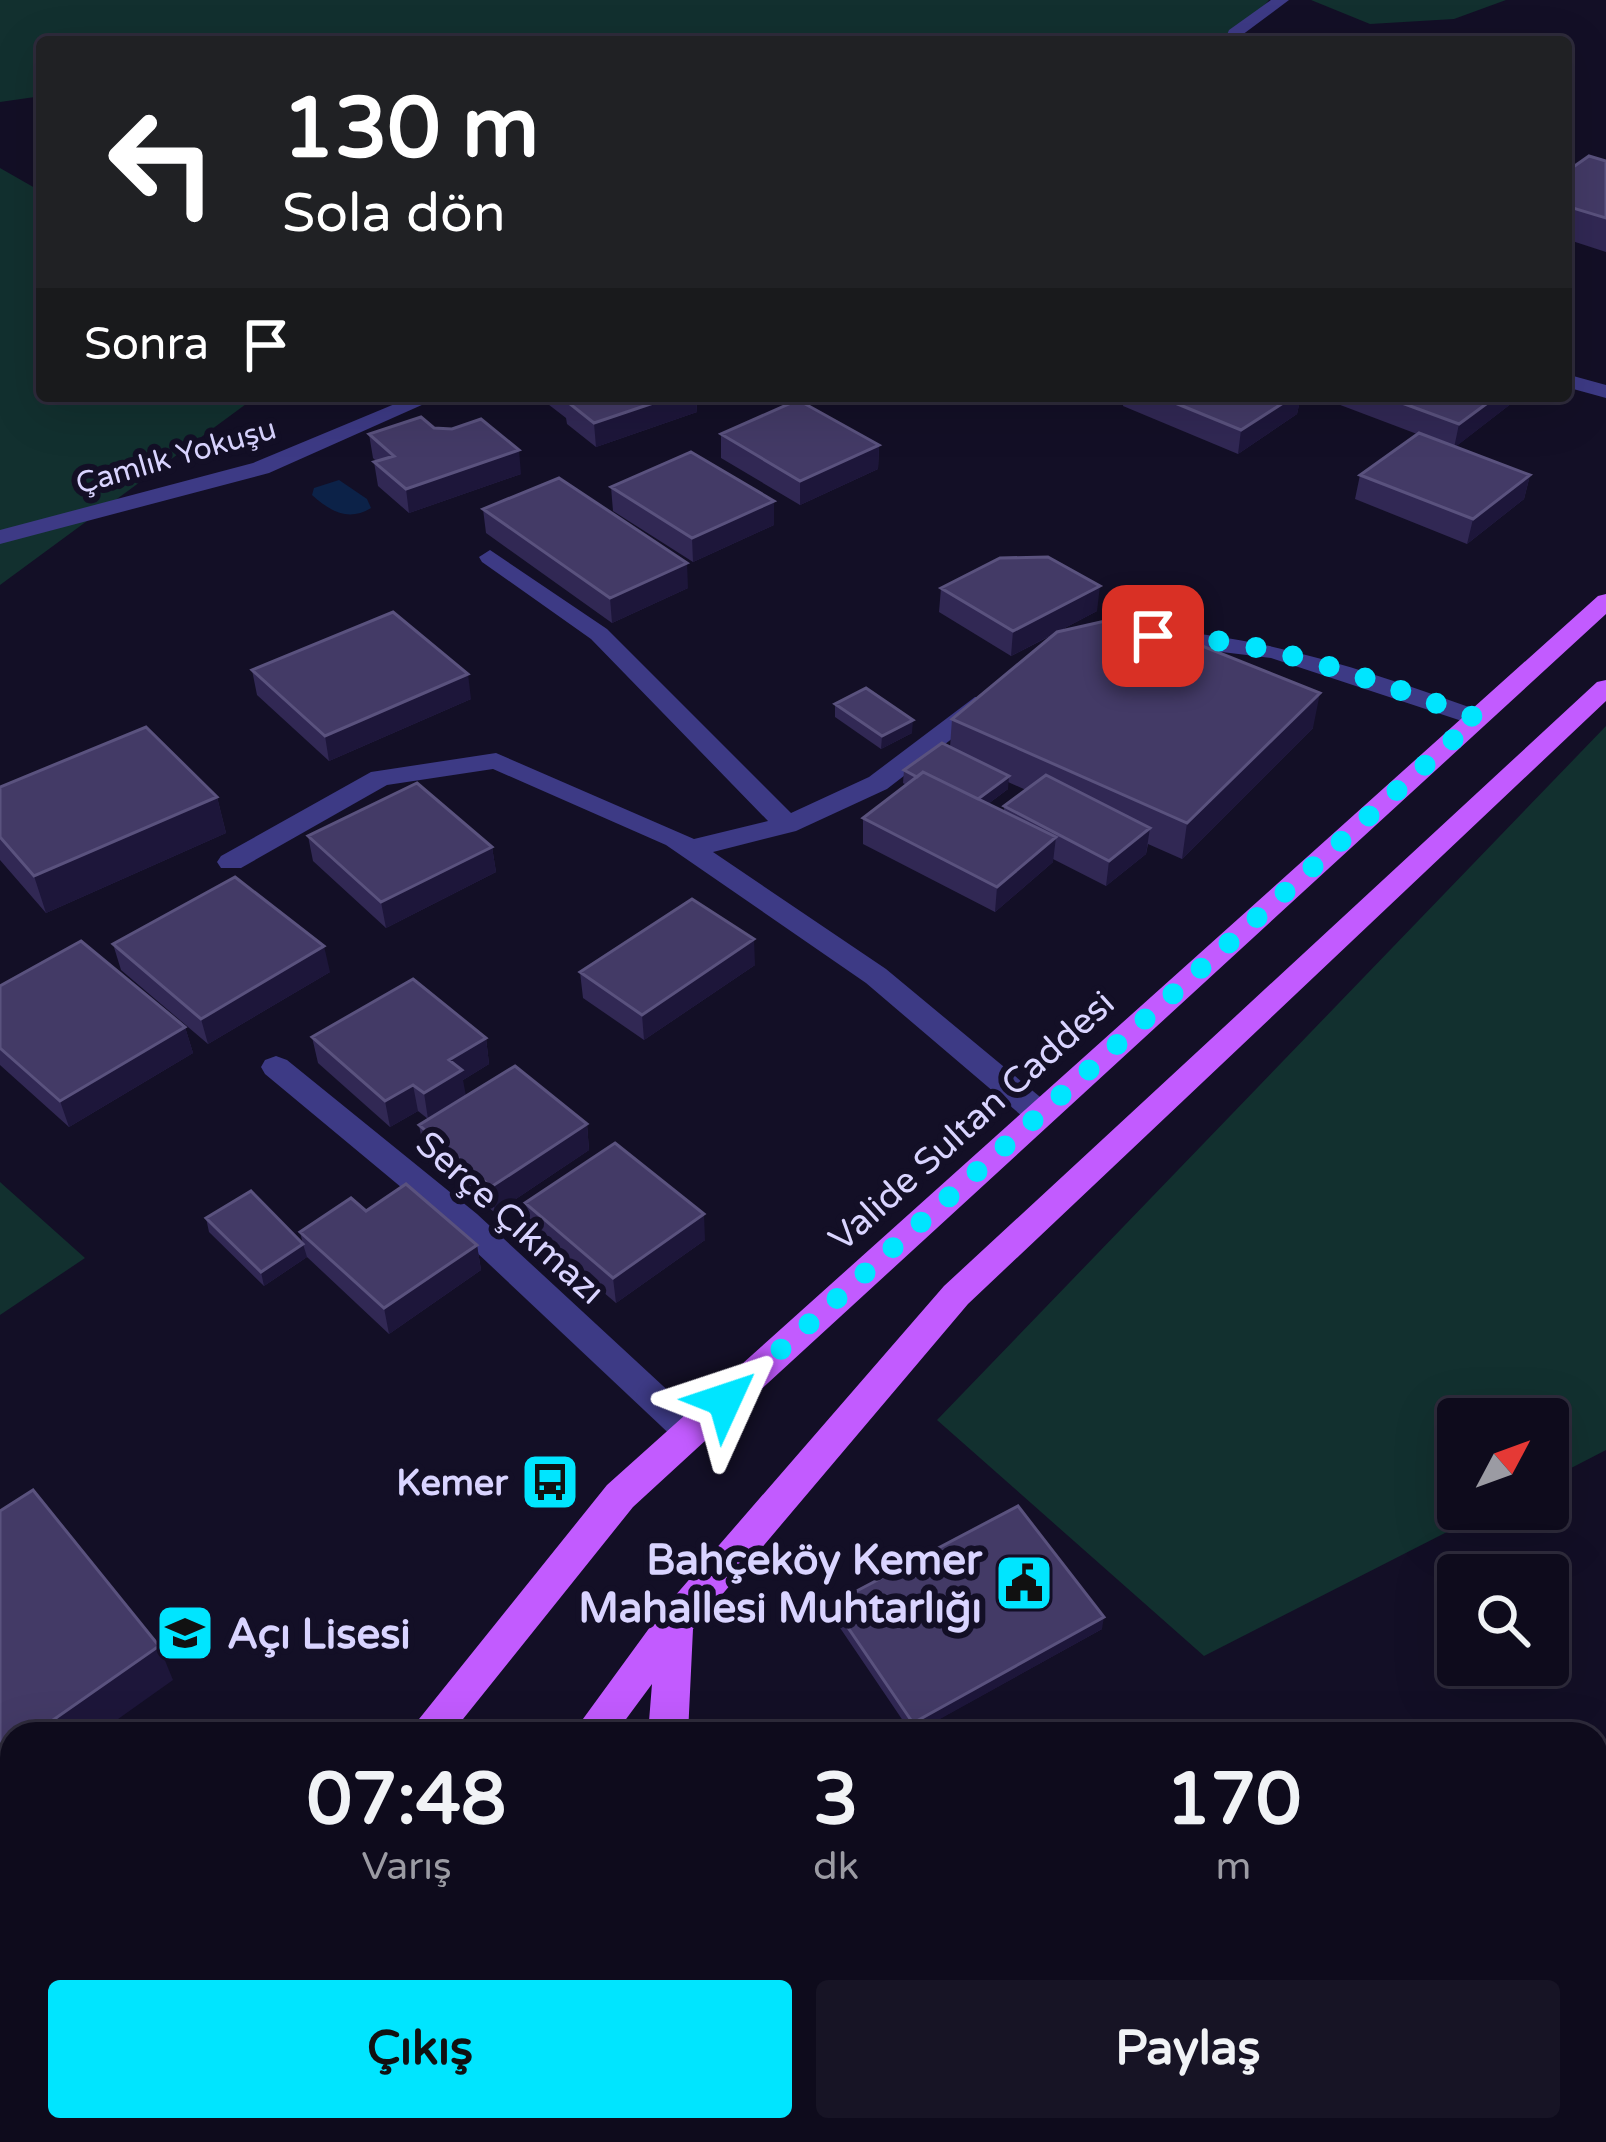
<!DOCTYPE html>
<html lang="tr">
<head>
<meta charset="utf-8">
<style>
  :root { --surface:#0e0b1c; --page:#171425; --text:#f1f3f6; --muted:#9b9ba3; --line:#2e2b3b; --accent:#00e5ff }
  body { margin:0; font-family:"Varela Round",sans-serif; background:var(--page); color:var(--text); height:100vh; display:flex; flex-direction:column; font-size:45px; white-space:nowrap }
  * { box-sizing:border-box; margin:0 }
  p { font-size:39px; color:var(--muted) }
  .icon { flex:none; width:66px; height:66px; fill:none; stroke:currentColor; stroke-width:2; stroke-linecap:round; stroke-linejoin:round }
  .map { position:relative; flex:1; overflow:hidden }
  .sheet { position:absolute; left:0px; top:1722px; width:1608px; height:420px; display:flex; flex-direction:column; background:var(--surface); border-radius:36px 36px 0 0; box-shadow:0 12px 48px #0002,0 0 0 3px var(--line) }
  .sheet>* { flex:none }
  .guide { position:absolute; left:36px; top:36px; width:1536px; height:366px; border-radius:12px; box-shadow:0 12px 48px #0002,0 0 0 3px var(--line); background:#202124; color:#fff; overflow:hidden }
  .needle { width:78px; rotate:49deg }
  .controls { position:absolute; left:1437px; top:1398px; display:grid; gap:24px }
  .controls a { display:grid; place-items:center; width:132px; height:132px; border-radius:12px; background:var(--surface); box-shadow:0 12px 48px #0002,0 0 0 3px var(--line); font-size:60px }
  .pin { position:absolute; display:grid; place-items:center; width:102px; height:102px; color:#fff; margin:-51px; border-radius:24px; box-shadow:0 6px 18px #0006 }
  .me { position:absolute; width:132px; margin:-66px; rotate:48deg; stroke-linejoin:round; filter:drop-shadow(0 0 9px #0008) }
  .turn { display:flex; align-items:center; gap:42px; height:252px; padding:0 48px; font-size:54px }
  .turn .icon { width:156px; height:156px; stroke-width:2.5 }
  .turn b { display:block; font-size:84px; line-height:102px }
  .then { display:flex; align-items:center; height:114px; padding:0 48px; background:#0003; gap:24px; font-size:45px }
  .eta { display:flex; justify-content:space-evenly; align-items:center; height:204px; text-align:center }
  .eta b { font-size:72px; font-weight:800; line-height:84px }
  .action { display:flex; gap:24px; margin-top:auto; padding:24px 48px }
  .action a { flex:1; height:138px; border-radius:12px; background:var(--accent); color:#111; font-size:48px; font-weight:800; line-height:138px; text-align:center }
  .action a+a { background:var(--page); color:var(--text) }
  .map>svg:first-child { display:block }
  .green { fill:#12302f }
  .water { fill:#0c2248 }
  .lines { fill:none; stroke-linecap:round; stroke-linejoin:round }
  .minor { fill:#3d3a85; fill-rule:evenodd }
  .tertiary { fill:#3d3a85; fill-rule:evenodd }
  .secondary { fill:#6f6bff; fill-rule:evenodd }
  .primary { fill:#c25bff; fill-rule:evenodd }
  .wall { fill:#312854; fill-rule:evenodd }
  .shaded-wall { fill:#1d163a }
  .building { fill:#433a66; stroke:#5a527e; stroke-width:3 }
  .route { stroke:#00e5ff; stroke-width:21; stroke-dasharray:0 37.8 }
  .labels { text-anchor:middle; stroke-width:12; stroke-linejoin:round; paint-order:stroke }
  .far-street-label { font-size:30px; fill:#d9d4ff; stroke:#130f26 }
  .street-label { font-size:36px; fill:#d9d4ff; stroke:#130f26 }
  .poi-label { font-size:36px; font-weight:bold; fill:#d9d4ff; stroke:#130f26; text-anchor:end }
  .near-poi-label { font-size:42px; font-weight:bold; fill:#d9d4ff; stroke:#130f26; text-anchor:end }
</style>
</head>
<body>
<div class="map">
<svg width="1606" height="2142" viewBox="0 0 1606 2142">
  <rect width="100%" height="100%" fill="#130f26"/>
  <path class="green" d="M0,0H1269L1232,42H42V96L0,102Z
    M1311,0H1506L1454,19L1370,24Z
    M0,168L42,192V396H257L0,585Z
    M1606,726V1450L1548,1480V1419H1458V1509H1492L1204,1656L937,1420Z
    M0,1182L85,1258L0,1315Z
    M1606,1933V2142H1361L1376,2130H1596V1944Z"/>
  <path class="water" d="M339,480L367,499L371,508C348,522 330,511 312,495L314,488Z"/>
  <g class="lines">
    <path class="minor" d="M1271,0H1289L1242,35L1240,42H1224L1229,30Z
      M1566,374L1606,385V398L1566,387Z
      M414,396H442L269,473L0,544V530L253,463Z
      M490,550L607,629L791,813L869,777L975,697H993L996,702L993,707L887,789L796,831L713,852L886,969L1051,1106L1055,1114L1051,1122H1029L866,983L666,845L493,769L387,785L241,868H221L217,862L221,856L371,772L496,753L694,839L768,821L591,639L482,562L479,557Z
      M1141,629C1263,634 1372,672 1486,713L1490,718L1477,726L1468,723L1271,658L1132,641V631Z
      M276,1056L287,1060L477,1214L702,1422L707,1432L702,1442L690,1446L678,1442L455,1232L265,1074L261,1067L265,1060Z
      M12,2063V2107L0,2109V2065Z"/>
    <path class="tertiary" d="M1606,1750V1790L1596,1794V1753Z
      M777,2130H837L842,2142H782Z
      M1045,2130H1102L1097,2142H1040Z"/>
    <path class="secondary" d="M94,2130H155L150,2142H89Z"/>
    <path class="primary" d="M1606,594V614L633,1507L451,1734H407L607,1485L1598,596Z
      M1606,680V701L968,1304L693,1629L688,1734H648L652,1684L615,1734H572L661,1612L944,1286L1597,682Z
      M159,2130H250L245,2142H157Z
      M708,2130H752V2142H708Z"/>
  </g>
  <path class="wall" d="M1606,161V252L1566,239V172Z
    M544,396H696L697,412L596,447L567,424L566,418L544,401Z
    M1124,396H1301L1297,414L1238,454L1123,406Z
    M1336,396H1521L1455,447L1530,475L1524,499L1467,544L1355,499L1360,475L1417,434L1335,403Z
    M434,428L521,474L409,513L378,486L374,462H377L373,458L369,434Z
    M721,434L879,445L878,469L800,505L721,458Z
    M611,487L774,525L693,562L613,511Z
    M483,509L688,588L612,623L486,533Z
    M941,588L1097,611L1059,631L1313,728L1182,859L1148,844L1146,854L1106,886L1053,859V862L995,912L863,844V818L906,785L903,783L904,770L950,747L952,719L1056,633L1011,656L939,612ZM1008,782L1026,790L1004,806V811L988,804L1008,789Z
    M252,670L471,699L329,761L257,695Z
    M835,704L912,733L881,749L835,717Z
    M0,787L217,797L226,833L46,913L0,860Z
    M308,836L492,847L496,872L386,928L313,861Z
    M113,944L330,972L208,1044L121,970Z
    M755,965L644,1040L583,998L580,972Z
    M0,986L185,1027L193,1053L69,1127L0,1065Z
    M312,1037L486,1038L489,1064L463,1080L428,1119L418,1111L390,1127L318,1063Z
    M587,1124L589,1150L495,1213L424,1151L419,1125Z
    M525,1203L705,1240L616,1303L529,1229Z
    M366,1211L477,1245L481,1270L389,1334L307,1257L264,1286L209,1232L206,1218L303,1244L300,1232Z
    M832,1604L1102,1629L912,1734L832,1616Z"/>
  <path class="shaded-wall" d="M674,396H696L697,412L596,447L594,423Z
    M1294,396H1301L1297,414L1238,454L1241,430Z
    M1497,396H1521L1454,448L1459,424Z
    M879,445L878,469L800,505V481Z
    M519,450L521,474L409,513L406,489Z
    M1530,475L1524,499L1467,544L1473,519Z
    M774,501V525L693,562L692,538Z
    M687,563L688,588L612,623L610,598Z
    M1100,586L1097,611L1011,656L1013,631Z
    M468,674L471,699L329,761L325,736Z
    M1320,693L1313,728L1182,859L1187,823Z
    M913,720L912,733L881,749L882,736Z
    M1009,776L1008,789L969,818L970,805Z
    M217,797L226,833L46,913L34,876Z
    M1150,828L1146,854L1106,886L1109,861Z
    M1056,837L1053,862L995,912L997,887Z
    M492,847L496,872L386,928L381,902Z
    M754,939L755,965L644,1040L642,1015Z
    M324,946L330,972L208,1044L201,1019Z
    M185,1027L193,1053L69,1127L60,1101Z
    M486,1038L489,1064L463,1080L466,1096L428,1119L424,1093L449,1060Z
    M413,1085L418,1111L390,1127L385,1101Z
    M587,1124L589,1150L495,1213L491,1187Z
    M704,1214L705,1240L616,1303L613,1278Z
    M303,1244L307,1257L264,1286L261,1272Z
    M477,1245L481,1270L389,1334L384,1308Z
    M1104,1617L1102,1629L913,1734V1723Z
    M159,1646L173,1680L97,1734H33Z
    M12,1749V1794L0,1802V1757Z"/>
  <path class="building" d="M1589,156L1606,161V218L1566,206V172Z
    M567,396H674L594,423L565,400L570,398Z
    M1158,396H1294L1241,430Z
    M1383,396H1497L1459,424Z
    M798,400L879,445L800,481L721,434Z
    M421,417L434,428L452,429L481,419L519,450L406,489L374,462L394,456L369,434Z
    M1419,433L1530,475L1473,519L1360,475Z
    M691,452L774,501L692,538L611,487Z
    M559,478L687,563L610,598L483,509Z
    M1048,557L1100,586L1013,631L941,588L1000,558Z
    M393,612L468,674L325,736L252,670Z
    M1127,616L1320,693L1187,823L952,719L1057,632Z
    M866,688L913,720L882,736L835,704Z
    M146,727L217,797L34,876L0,837V787Z
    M942,743L1009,776L978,799L923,772L917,777L904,770Z
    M923,772L1056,837L997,887L863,818Z
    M1046,775L1150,828L1109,861L1004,806Z
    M417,783L492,847L381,902L308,836Z
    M235,877L324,946L201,1019L113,944Z
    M692,899L754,939L642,1015L580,972Z
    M81,941L185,1027L60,1101L0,1048V986Z
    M413,979L486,1038L449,1060L462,1070L424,1093L413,1085L385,1101L312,1037Z
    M515,1066L587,1124L491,1187L419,1125Z
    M615,1143L704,1214L613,1278L525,1203Z
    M406,1184L477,1245L384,1308L300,1232L351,1198L366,1211Z
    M251,1191L303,1244L261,1272L206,1218Z
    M33,1490L159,1646L33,1734H12V1749L0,1757V1511Z
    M1018,1506L1104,1617L913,1723L832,1604Z"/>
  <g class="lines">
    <path class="route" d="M725,1400L1477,718C1370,680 1268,637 1153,636"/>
  </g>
  <defs>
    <symbol id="bus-square" viewBox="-11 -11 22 22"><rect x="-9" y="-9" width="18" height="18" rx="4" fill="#00e5ff" stroke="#130f26"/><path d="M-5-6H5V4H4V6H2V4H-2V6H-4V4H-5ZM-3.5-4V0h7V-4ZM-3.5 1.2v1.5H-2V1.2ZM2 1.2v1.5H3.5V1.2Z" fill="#111"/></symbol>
    <symbol id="civic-square" viewBox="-11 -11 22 22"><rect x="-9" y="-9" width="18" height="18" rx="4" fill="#00e5ff" stroke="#130f26"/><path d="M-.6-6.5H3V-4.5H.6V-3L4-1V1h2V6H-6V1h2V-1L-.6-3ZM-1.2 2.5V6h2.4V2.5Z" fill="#111"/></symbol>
    <symbol id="school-square" viewBox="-11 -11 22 22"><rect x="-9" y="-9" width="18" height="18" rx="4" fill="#00e5ff" stroke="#130f26"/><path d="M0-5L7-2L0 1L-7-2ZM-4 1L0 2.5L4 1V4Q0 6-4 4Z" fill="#111"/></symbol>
  </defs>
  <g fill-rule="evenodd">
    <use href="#bus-square" x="517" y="1449" width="66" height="66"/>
    <use href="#civic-square" x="991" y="1550" width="66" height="66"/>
    <use href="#school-square" x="152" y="1600" width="66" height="66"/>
  </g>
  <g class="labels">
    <g class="far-street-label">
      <text transform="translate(176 456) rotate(-16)" y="10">Çamlık Yokuşu</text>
    </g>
    <g class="street-label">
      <text transform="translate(971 1120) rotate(-42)" y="13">Valide Sultan Caddesi</text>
      <text transform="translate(511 1217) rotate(42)" y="13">Serçe Çıkmazı</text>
    </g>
    <g class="poi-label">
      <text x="508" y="1495">Kemer</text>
    </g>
    <g class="near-poi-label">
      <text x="982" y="1574">Bahçeköy Kemer<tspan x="982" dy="48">Mahallesi Muhtarlığı</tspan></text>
      <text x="227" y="1648" text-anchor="start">Açı Lisesi</text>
    </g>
  </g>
</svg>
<div class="controls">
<a><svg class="needle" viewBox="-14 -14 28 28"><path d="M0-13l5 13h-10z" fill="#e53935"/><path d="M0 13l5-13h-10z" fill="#9b9ba3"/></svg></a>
<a><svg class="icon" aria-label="search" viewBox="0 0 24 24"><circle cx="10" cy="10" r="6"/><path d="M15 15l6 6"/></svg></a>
</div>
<div class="pin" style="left:1153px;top:636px;background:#d93025"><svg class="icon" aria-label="arrive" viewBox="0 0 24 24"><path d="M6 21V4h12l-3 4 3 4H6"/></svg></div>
<svg class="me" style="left:725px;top:1400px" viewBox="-20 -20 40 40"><path d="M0-17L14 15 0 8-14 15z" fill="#00e5ff" stroke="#fff" stroke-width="4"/></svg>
<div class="guide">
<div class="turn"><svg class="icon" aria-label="left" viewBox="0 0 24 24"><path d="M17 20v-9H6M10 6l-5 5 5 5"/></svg><div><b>130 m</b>Sola dön</div></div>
<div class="then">Sonra<svg class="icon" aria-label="arrive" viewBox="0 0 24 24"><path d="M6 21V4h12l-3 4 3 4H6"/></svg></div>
</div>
<section class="sheet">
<div class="eta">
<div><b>07:48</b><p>Varış</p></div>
<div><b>3</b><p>dk</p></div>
<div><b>170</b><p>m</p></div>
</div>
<div class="action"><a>Çıkış</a><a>Paylaş</a></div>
</section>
</div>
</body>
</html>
